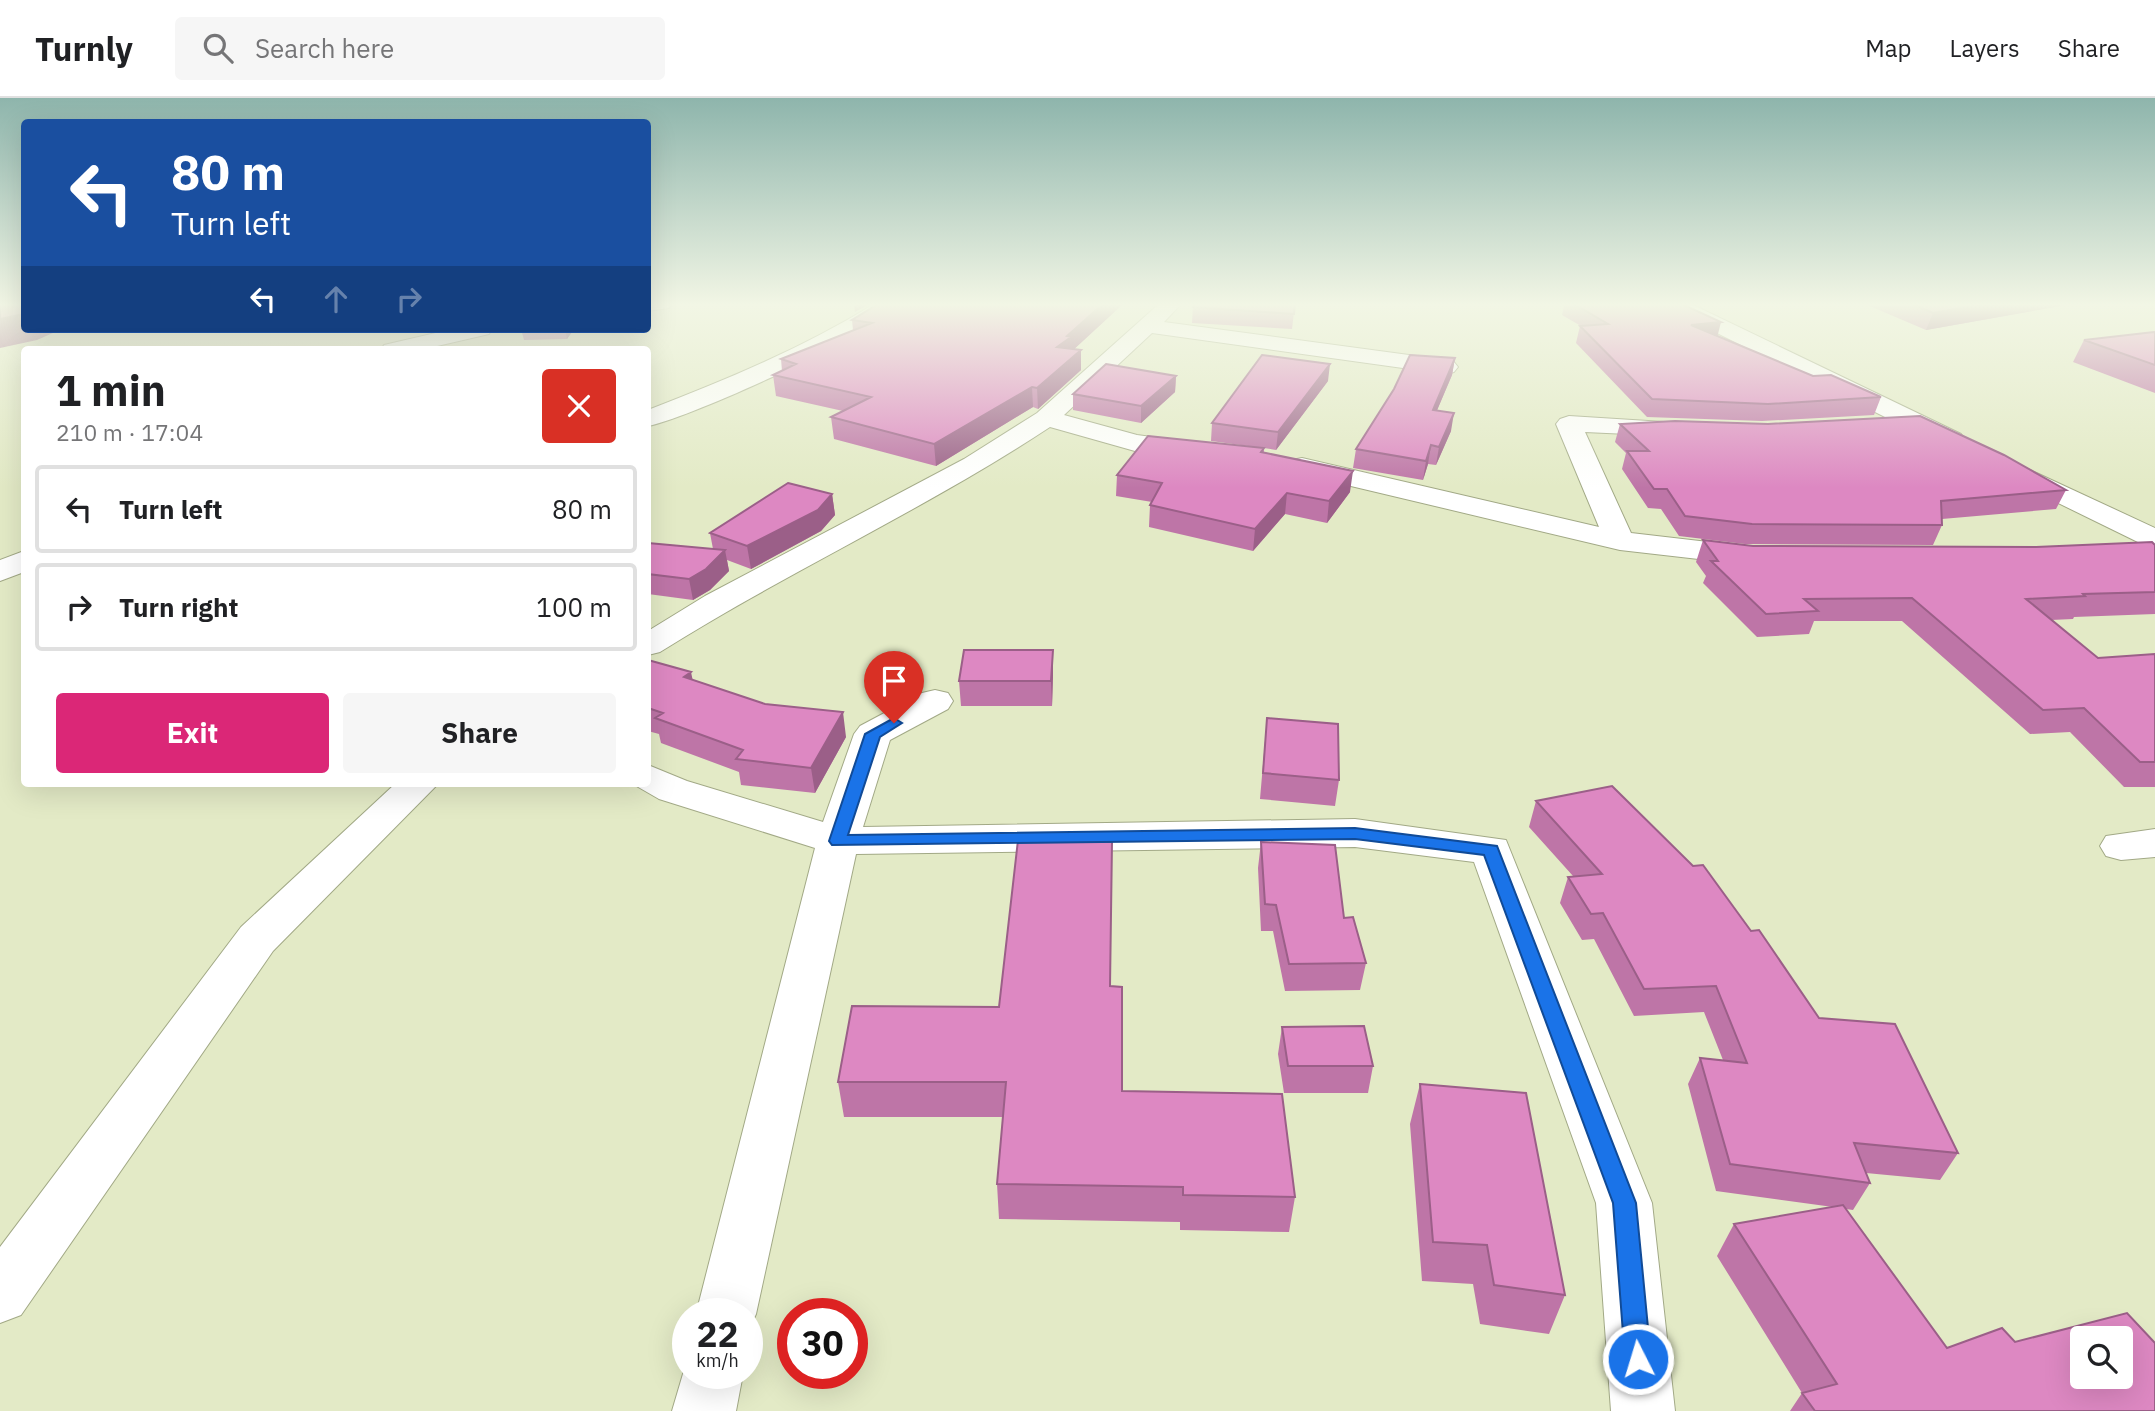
<!DOCTYPE html>
<html lang="en">
<head>
<meta charset="utf-8">
<style>
  :root { --surface:#fff; --page:#f6f6f6; --text:#202124; --muted:#757577; --line:#e0e0e0; --accent:#db2777 }
  body { margin:0; font-family:"IBM Plex Sans",sans-serif; background:var(--page); color:var(--text); height:100vh; display:flex; flex-direction:column; font-size:26px; white-space:nowrap }
  * { box-sizing:border-box; margin:0 }
  p { font-size:23px; color:var(--muted) }
  .icon { flex:none; width:38px; height:38px; fill:none; stroke:currentColor; stroke-width:2; stroke-linecap:round; stroke-linejoin:round }
  .map { position:relative; flex:1; overflow:hidden }
  .panel { position:absolute; left:21px; top:248px; width:630px; height:441px; display:flex; flex-direction:column; background:var(--surface); border-radius:7px; box-shadow:0 7px 28px #0002 }
  .panel>* { flex:none }
  .top-card { position:absolute; left:21px; top:21px; width:630px; height:214px; border-radius:7px; box-shadow:0 7px 28px #0002; background:#1a4fa0; color:#fff; overflow:hidden }
  .controls { position:absolute; left:2070px; top:1228px; display:grid; gap:14px }
  .controls a { display:grid; place-items:center; width:63px; height:63px; border-radius:7px; background:var(--surface); box-shadow:0 7px 28px #0002; font-size:35px }
  .speed { position:absolute; left:672px; top:1200px; display:flex; gap:14px; font-size:35px; font-weight:700; text-align:center }
  .speed>* { display:grid; place-content:center; width:91px; height:91px; border-radius:50%; background:var(--surface); box-shadow:0 7px 28px #0002; line-height:1 }
  .speed small { font-size:18px; font-weight:400 }
  .speed .limit { border:10px solid #d22; background:#fff; color:#111 }
  .pin { position:absolute; display:grid; place-items:center; width:60px; height:60px; color:#fff; margin:-72px -30px; border-radius:50% 50% 50% 0; rotate:-45deg; box-shadow:0 0 7px #0007 }
  .pin .icon { rotate:45deg }
  .me { position:absolute; width:77px; margin:-38px; rotate:355deg; stroke-linejoin:round; filter:drop-shadow(0 0 5px #0008) }
  .turn { display:flex; align-items:center; gap:24px; height:147px; padding:0 35px; font-size:32px }
  .turn .icon { width:91px; height:91px; stroke-width:2.5 }
  .turn b { display:block; font-size:49px; line-height:60px }
  .lanes { display:flex; align-items:center; height:66px; padding:0 35px; background:#0003; justify-content:center; gap:35px; direction:ltr }
  .lanes .off { opacity:.35 }
  .round { display:grid; place-items:center; flex:none; width:74px; height:74px; border-radius:7px; background:var(--page) }
  .headline { display:flex; align-items:center; justify-content:space-between; height:119px; padding:0 35px }
  h1 { font-size:42px; font-weight:800; line-height:52px }
  .action { display:flex; gap:14px; margin-top:auto; padding:14px 35px }
  .action a { flex:1; height:80px; border-radius:7px; background:var(--accent); color:#fff; font-size:28px; font-weight:800; line-height:80px; text-align:center }
  .action a+a { background:var(--page); color:var(--text) }
  ul { padding:0; list-style:none }
  li { display:flex; align-items:center; gap:21px; height:88px; margin:0 14px 10px; padding:0 21px; border:4px solid var(--line); border-radius:7px }
  li div { flex:1 }
  li b { display:block; font-size:26px }
  li em { font-style:normal }
  header { display:flex; align-items:center; gap:42px; box-sizing:border-box; height:98px; padding:0 35px; background:var(--surface); border-bottom:2px solid var(--line) }
  header strong { font-size:33px }
  nav { display:flex; gap:38px; margin-inline-start:auto; font-size:24px }
  .search { width:490px; height:63px; background:var(--page); display:flex; align-items:center; gap:18px; box-sizing:border-box; padding:0 24px; border-radius:7px; color:var(--muted); font-size:26px }
  .map>svg:first-child { display:block }
  .lines { fill:none; stroke-linecap:round; stroke-linejoin:round }
  .minor-casing { stroke:#a2a986; stroke-width:2 }
  .minor { fill:#fff; fill-rule:evenodd }
  .wall { fill:#be75a7 }
  .shaded-wall { fill:#9b5f88 }
  .building { fill:#dd88c2; stroke:#9b5f88; stroke-width:2; fill-rule:evenodd }
  .route { fill:#1a73e8; stroke:#114b97; stroke-width:2 }
</style>
</head>
<body>
<header>
<strong>Turnly</strong>
<div class="search"><svg class="icon" aria-label="search" viewBox="0 0 24 24"><circle cx="10" cy="10" r="6"/><path d="M15 15l6 6"/></svg>Search here</div>
<nav><a>Map</a><a>Layers</a><a>Share</a></nav>
</header>
<div class="map">
<svg width="2155" height="1313" viewBox="0 0 2155 1313">
  <rect width="100%" height="100%" fill="#e3eac6"/>
  <g class="lines">
    <defs>
      <path id="minor" d="M648,206H672L669,210L648,213Z
        M874,206H899C878,235 687,321 648,328V312C726,282 803,250 874,206Z
        M1159,206H1181L1164,224L1446,262L1454,264L1458,269L1454,274L1446,276L1152,235L1064,317L1137,337L1203,346L1207,352L1203,358L1194,360L1135,353L1050,329C924,412 787,474 660,554L648,557V533L705,498L964,361L1037,315Z
        M1664,206H1691L1961,336L1965,342L1961,348L1952,350L1943,348L1667,210Z
        M453,231H492L489,236L420,252H381L384,247Z
        M1569,318L1680,325L1684,330L1680,335L1671,338L1585,334L1631,435L1751,449L1762,452L1766,458L1762,464L1751,467L1620,452L1292,374L1288,368L1292,362L1302,360L1599,429L1556,326L1560,321Z
        M2015,365L2155,430V450L2144,447L2005,379L2001,373L2005,367Z
        M24,453V474L0,483V462Z
        M935,592L948,595L953,603L948,611L890,642L863,729L1355,721L1506,742L1652,1105L1675,1313H1611L1596,1105L1474,764L1355,749L856,756L756,1216L747,1236V1216H696L815,750L659,701L633,686H648V667L687,683L823,724L854,636L860,628L922,595Z
        M395,686H438L273,853L21,1217L0,1225V1149L241,829Z
        M2155,731V759L2121,762L2106,758L2100,748L2106,738Z
        M688,1259V1276H743L736,1313H672Z"/>
    </defs>
    <use href="#minor" class="minor-casing"/>
    <use href="#minor" class="minor"/>
  </g>
  <path class="wall" d="M1123,206L1074,251L1081,272L1038,311L1033,309L936,368L834,341L831,319L843,313L776,298L773,277L782,273L781,261L853,232L852,222Z
    M1295,206L1292,231L1192,225L1193,209Z
    M1561,206H1682L1717,238L1813,278L1881,299L1874,317L1762,323L1647,319L1576,245L1580,228H1581L1562,217L1564,208Z
    M1865,206H2071L1926,232Z
    M521,231H574L567,241L524,242Z
    M2155,234V295L2073,264L2084,242Z
    M1455,260L1452,277L1437,312L1451,333L1436,367L1428,366L1423,382L1353,370L1356,351Z
    M1176,278L1175,294L1141,325L1073,312V296Z
    M1328,283L1276,352L1264,350V355L1350,394L1327,425L1285,416L1253,453L1149,429L1150,407L1152,404L1116,398L1117,377L1263,350L1211,343L1212,325Z
    M1620,326L2066,392L2056,411L1942,421V427L1933,447L1745,446L1679,438L1661,411L1648,410L1622,371L1626,355L1615,344Z
    M832,396L835,417L821,433L751,471L727,462L729,473L710,492L693,502L648,496V445L713,451L710,435Z
    M1703,442L1753,448L2036,449L2155,447V516L2074,519L2073,521L2051,522L2098,560L2155,556V689H2124L2070,634L2030,636L1902,523H1814L1809,536L1757,539L1703,485L1706,478L1696,464Z
    M648,562L692,582L846,639L815,695L741,687L739,674L661,645L659,636L648,633Z
    M1053,576L1052,608H961L959,583Z
    M1267,620L1339,682L1335,708L1260,701Z
    M1536,703L1751,833L1819,920L1958,1055L1940,1082L1866,1075L1870,1085L1853,1112L1846,1111L1947,1250L2015,1244L2155,1313H1790L1802,1295L1717,1158L1734,1126L1833,1109L1716,1093L1688,986L1700,960L1723,962L1704,914L1634,918L1594,841L1582,842L1560,805L1568,779L1573,778L1529,729Z
    M1261,744L1344,820L1366,865L1360,892L1285,893L1273,833H1261L1258,770Z
    M1110,888L1122,993L1295,1099L1289,1134L1180,1132V1124L999,1121L997,1086L1003,1019H844L838,984L999,909Z
    M1282,929L1373,968L1368,995H1284L1278,956Z
    M1420,986L1565,1197L1549,1236L1480,1226L1473,1186L1422,1183L1410,1026Z"/>
  <path class="shaded-wall" d="M854,206H869L855,214Z
    M1103,206H1123L1071,254L1057,249L1067,238Z
    M1983,206H2071L1926,232L1933,215Z
    M24,216V231H62L37,242L0,250V221Z
    M1721,224L1717,240L1691,227Z
    M565,231H574L567,241Z
    M1081,252V272L1038,311L1037,290Z
    M1455,260L1452,277L1430,329L1433,312Z
    M1330,266L1328,283L1276,352L1278,334Z
    M1176,278L1175,294L1141,325V308Z
    M1032,289L1033,309L936,368L934,346Z
    M1454,315L1451,333L1436,367L1439,349Z
    M1431,347L1428,366L1423,382L1426,363Z
    M1353,373L1350,394L1327,425L1329,403Z
    M1287,395L1285,416L1253,453L1255,431Z
    M832,396L835,417L821,433L751,471L747,448Z
    M725,452L729,473L710,492L693,502L689,481Z
    M1053,552V576L1052,608L1051,583Z
    M691,574L696,598L684,579Z
    M843,614L846,639L815,695L811,670Z"/>
  <path class="building" d="M0,206H24V216L0,221Z
    M878,206H1103L1067,238L1071,239L1057,249L1081,252L1037,290L1032,289L934,346L831,319L871,299L773,277L796,266L781,261L872,225L852,222Z
    M1194,206H1295L1294,216L1193,209Z
    M1574,206H1682L1721,224L1691,227L1813,278L1831,277L1881,299L1768,306L1652,301L1580,228L1608,226Z
    M1912,206H1983L1933,215Z
    M2155,234V267L2084,242L2154,234Z
    M1262,257L1330,266L1278,334L1212,325Z
    M1410,257L1455,260L1433,312L1454,315L1439,349L1431,347L1426,363L1356,351L1394,291Z
    M1106,266L1176,278L1141,308L1073,296Z
    M1920,318L2004,357L2066,392L1941,403L1942,427L1752,426L1685,418L1667,391H1654L1627,353H1649L1620,326L1675,323L1768,326Z
    M1148,338L1264,350L1261,354L1353,373L1329,403L1287,395L1255,431L1150,407L1162,385L1117,377Z
    M788,385L832,396L818,412L747,448L710,435Z
    M1703,442L1753,448L2036,449L2152,444L2155,447V494L2083,496L2085,498L2026,501L2098,560L2155,556V664H2140L2084,610L2043,612L1912,500L1804,501L1818,513L1766,516L1711,463H1718Z
    M648,445L725,452L706,471L689,481L648,476Z
    M964,552H1053L1051,583H959Z
    M648,562L691,574L684,579L765,606L843,614L811,670L736,661L743,652L655,620L663,615L648,610Z
    M1267,620L1338,626L1339,682L1263,675Z
    M1612,688L1693,768L1703,767L1751,833L1759,832L1819,920L1895,926L1958,1055L1854,1045L1870,1085L1730,1066L1700,960L1747,965L1716,888L1644,891L1603,815L1591,816L1568,779L1602,776L1536,703Z
    M1018,742L1112,744L1110,888L1122,889V993L1282,996L1295,1099L1183,1097V1089L997,1086L1006,984H838L852,908L999,909Z
    M1261,744L1335,747L1344,820L1353,819L1366,865L1289,866L1276,807L1265,806Z
    M1364,928L1373,968H1288L1282,929Z
    M1420,986L1526,995L1565,1197L1494,1187L1487,1147L1433,1144Z
    M1843,1107L1947,1250L2002,1230L2015,1244L2127,1215L2155,1245V1313H1815L1802,1295L1837,1286L1734,1126ZM2082,1241H2121V1279H2082Z"/>
  <linearGradient id="sky" x2="0" y2="1"><stop stop-color="#8eb5ac"/><stop offset="0.53" stop-color="#f2f6e5"/><stop offset="1" stop-color="#f2f6e5" stop-opacity="0"/></linearGradient>
  <rect width="2155" height="390" fill="url(#sky)"/>
  <path class="route" d="M894,620L902,625L880,639L848,737L1355,730L1497,748L1636,1105L1651,1261L1647,1270L1638,1274L1629,1270L1625,1261L1613,1105L1484,757L1355,741L832,747L829,743L865,636Z"/>
</svg>
<div class="controls">
<a><svg class="icon" aria-label="search" viewBox="0 0 24 24"><circle cx="10" cy="10" r="6"/><path d="M15 15l6 6"/></svg></a>
</div>
<div class="speed"><div>22<small>km/h</small></div><div class="limit">30</div></div>
<div class="pin" style="left:894px;top:625px;background:#d93025"><svg class="icon" aria-label="arrive" viewBox="0 0 24 24"><path d="M6 21V4h12l-3 4 3 4H6"/></svg></div>
<svg class="me" style="left:1638px;top:1261px" viewBox="-20 -20 40 40"><circle r="17" fill="#1a73e8" stroke="#fff" stroke-width="3"/><path d="M0-11L8 9 0 5-8 9z" fill="#fff"/></svg>
<div class="top-card">
<div class="turn"><svg class="icon" aria-label="left" viewBox="0 0 24 24"><path d="M17 20v-9H6M10 6l-5 5 5 5"/></svg><div><b>80 m</b>Turn left</div></div>
<div class="lanes"><svg class="icon" aria-label="left" viewBox="0 0 24 24"><path d="M17 20v-9H6M10 6l-5 5 5 5"/></svg><svg class="icon off" aria-label="ahead" viewBox="0 0 24 24"><path d="M12 20V5M6 11l6-6 6 6"/></svg><svg class="icon off" aria-label="right" viewBox="0 0 24 24"><path d="M7 20v-9h11M14 6l5 5-5 5"/></svg></div>
</div>
<section class="panel">
<div class="headline"><div><h1>1 min</h1><p>210 m · 17:04</p></div><a class="round" style="background:#d93025;color:#fff"><svg class="icon" aria-label="close" viewBox="0 0 24 24"><path d="M6 6l12 12M18 6L6 18"/></svg></a></div>
<ul>
<li><svg class="icon" aria-label="left" viewBox="0 0 24 24"><path d="M17 20v-9H6M10 6l-5 5 5 5"/></svg><div><b>Turn left</b></div><em>80 m</em></li>
<li><svg class="icon" aria-label="right" viewBox="0 0 24 24"><path d="M7 20v-9h11M14 6l5 5-5 5"/></svg><div><b>Turn right</b></div><em>100 m</em></li>
</ul>
<div class="action"><a>Exit</a><a>Share</a></div>
</section>
</div>
</body>
</html>
